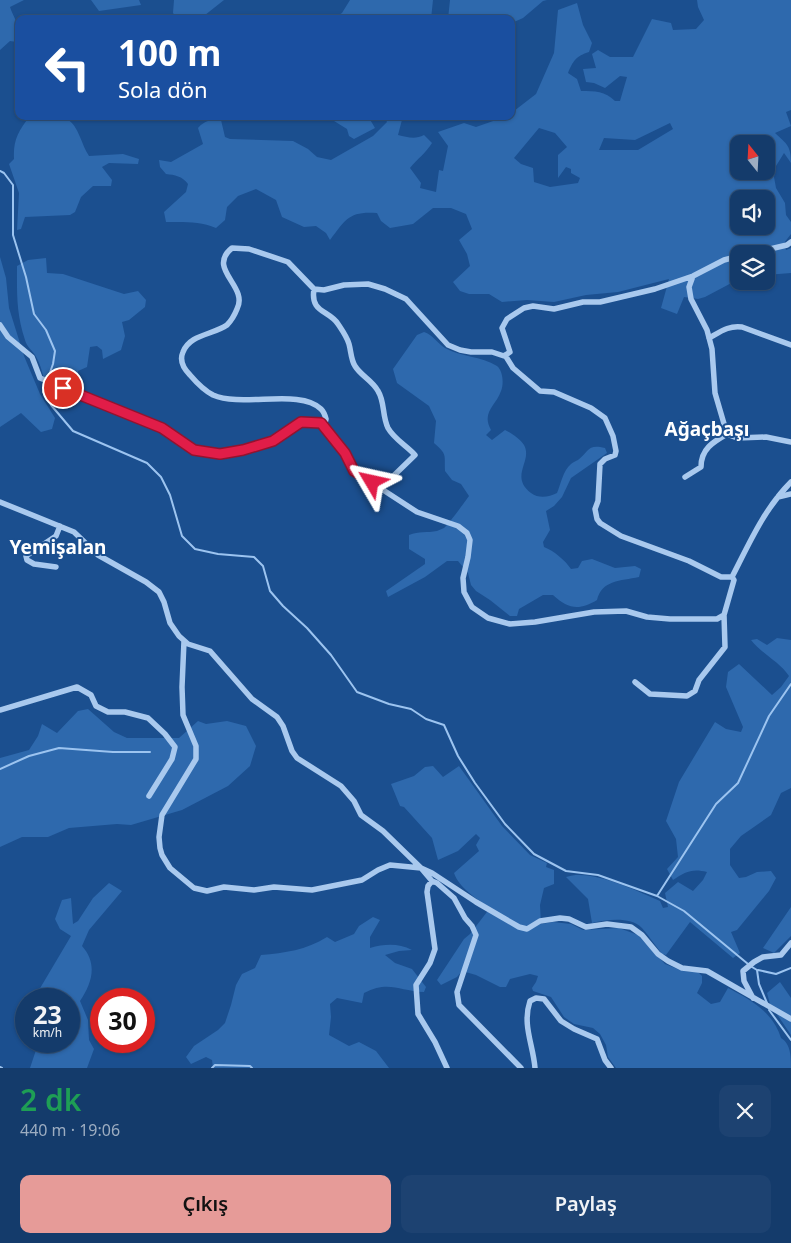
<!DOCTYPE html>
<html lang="tr">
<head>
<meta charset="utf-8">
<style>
  :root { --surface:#143b6b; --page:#1d4271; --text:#f1f3f6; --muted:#9dadc1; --line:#33557e; --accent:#e69b98 }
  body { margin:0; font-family:"Noto Sans",sans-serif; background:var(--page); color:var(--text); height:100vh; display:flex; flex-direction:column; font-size:19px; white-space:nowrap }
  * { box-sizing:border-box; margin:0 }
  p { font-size:16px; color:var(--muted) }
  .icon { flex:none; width:28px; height:28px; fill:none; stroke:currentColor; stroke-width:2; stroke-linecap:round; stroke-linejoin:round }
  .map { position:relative; height:1068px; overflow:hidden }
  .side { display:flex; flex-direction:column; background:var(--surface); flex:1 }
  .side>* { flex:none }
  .hud { position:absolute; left:15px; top:15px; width:500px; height:105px; border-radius:10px; box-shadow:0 1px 4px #0004,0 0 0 1px var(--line); background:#1a4fa0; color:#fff; overflow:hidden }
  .needle { width:32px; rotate:342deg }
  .buttons { position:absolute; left:730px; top:135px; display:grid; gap:10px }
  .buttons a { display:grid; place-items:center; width:45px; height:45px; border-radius:10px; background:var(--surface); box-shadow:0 1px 4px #0004,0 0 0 1px var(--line); font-size:25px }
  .speed { position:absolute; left:15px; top:988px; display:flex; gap:10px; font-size:25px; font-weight:700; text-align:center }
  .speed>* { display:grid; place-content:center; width:65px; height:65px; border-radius:50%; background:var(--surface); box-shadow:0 1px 4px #0004,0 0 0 1px var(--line); line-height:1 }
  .speed small { font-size:12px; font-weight:400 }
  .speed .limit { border:8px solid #d22; background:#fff; color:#111 }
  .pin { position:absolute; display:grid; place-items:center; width:42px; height:42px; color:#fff; margin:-21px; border:2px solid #fff; border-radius:50%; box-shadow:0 1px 5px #0007 }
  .me { position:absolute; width:55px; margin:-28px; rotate:306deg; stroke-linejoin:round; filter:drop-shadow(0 0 4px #0008) }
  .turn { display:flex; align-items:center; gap:18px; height:105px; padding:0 20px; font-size:22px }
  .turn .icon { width:65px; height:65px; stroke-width:2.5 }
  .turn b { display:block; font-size:35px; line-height:42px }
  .round { display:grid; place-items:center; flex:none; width:52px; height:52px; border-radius:10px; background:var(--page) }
  .overview { display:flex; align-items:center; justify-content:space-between; height:85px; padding:0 20px }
  h1 { font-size:30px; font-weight:600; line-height:38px; color:#1e9e55 }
  .primary-button { display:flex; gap:10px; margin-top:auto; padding:10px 20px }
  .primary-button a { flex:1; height:58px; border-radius:10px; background:var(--accent); color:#111; font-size:20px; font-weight:600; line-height:58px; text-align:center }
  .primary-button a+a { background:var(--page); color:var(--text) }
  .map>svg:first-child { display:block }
  .green { fill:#2e69ad; fill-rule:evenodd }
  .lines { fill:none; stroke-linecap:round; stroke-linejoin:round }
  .stream { stroke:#9cc4f0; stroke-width:2 }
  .minor { stroke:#a9c9ee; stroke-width:5.5 }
  .route-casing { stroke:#92132f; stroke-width:12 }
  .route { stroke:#e11d48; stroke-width:9 }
  .labels { text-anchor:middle; stroke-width:4; stroke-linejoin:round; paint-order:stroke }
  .quarter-label { font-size:19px; font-weight:bold; fill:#fff; stroke:#1b4f8f }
</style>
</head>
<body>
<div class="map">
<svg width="791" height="1068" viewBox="0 0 791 1068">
  <rect width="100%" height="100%" fill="#1b4f8f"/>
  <path class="green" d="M0,0H24L10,7C14,19 23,29 17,42L10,41L0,50Z
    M91,0H139L141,5L99,11Z
    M174,0H224L200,19H178L173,13Z
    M350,0H433L431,19H332L342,13Z
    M450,0H547L543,1L523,18L514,22L511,29V19H448Z
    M697,0H791V110L786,112L791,126L775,133C787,144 791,146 791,163L784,153L776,166L774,177L776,188L785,203L786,215L791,222V234L784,243L786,250L791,248V273L766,275V254H739V279L705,297L698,299L684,297L677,314L661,308L669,279L618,292L586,295L554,302L527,300L502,302L489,294H469L460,291L453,282L470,266L467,254L459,240L472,229L466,214L451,208H433L413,224L390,228L381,221L377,213C349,211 346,219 330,240L326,233L316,226L304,227L282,217L276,200L256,189L238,196L227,207L225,220L216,228C200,221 184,222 166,222L164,212L186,192L188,184C182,176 175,175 166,174L160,167L159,160L171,162L203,144L198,128C205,120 210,120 221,120L225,137L230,139L293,141L308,149L317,157L331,160L373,136L387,122L384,116H403L398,135C407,137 415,140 424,135L432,143C426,153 417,159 410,168L421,183L420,188L436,192L439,170L443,171L448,146L438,132L464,123L476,127L496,120V116H511V111H514L536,94L554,53L558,10L577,3L583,25L592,43L589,52C576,56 573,61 568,73L577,79L581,91C595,91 605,91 615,101H620L627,77L620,76L605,88L594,83L586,82L583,69L596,68L592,54L598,50L610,57H633L652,19L671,23L673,30L696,29L704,20L698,7ZM670,123L673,129L638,150H599L604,138L635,140ZM539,128L555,133L567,147L558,155V178L566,167L571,169V173L580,178L578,183L550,187L534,182L533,168L521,164L514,158ZM739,144H766V171H739ZM739,199H766V226H739Z
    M30,116C54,116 70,110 80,137C83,144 85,150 89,156L123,154L139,159L138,164L109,163L102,167L112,180L111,186H93L81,197L75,212L70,215L25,217L21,229L17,230L19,193L9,164L14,159C13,141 18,131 30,116Z
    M334,116H368L375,128L354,139L349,136L347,129L334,121Z
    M0,257L6,278L9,308L24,356L40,394L55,418L52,429L41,432L21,413L0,427Z
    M46,258L47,273L63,274L124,294L138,291L146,300L145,307L129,320L122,322L125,336L121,350L103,359L102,350L97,346L90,347L87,367L78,371V375L65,382L80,390L74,397L47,389C44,379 41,364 35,355C31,349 27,347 25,340C16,313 17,293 17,266L28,260Z
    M424,332C433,335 437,343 445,348C461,357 481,356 497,366C503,371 504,384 501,391C496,406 481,412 491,430L486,435L492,440L505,430C511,433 520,439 524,445C533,461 509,476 531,493C539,499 549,497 557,493C561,483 563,471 571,464C573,462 576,461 578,460C590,451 587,444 605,448L607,453L571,478L562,497L554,506L546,511L550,530L543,542L544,547C554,551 565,560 571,569L578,568L582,561L592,559L615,568L635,566L641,569L639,577C620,581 602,580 597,600C579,611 568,609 553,595H543L519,609L517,616H510L490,600L476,591L471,585L468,573L458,561H447L425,577L388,597L386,591L425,564V559L409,549V535C419,531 427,533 437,531C439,530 442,529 444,528C448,525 467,499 469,496L461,484L452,480L445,471C444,455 448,455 434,443L436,421L429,406L397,383L393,369L417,335Z
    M777,638L791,640V788L781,793L771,815L741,836L730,849V865L739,878L746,877L757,872L771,871L776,878L769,891L737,930L731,932L740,953L733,958L690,922L666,955L662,954C655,945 649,936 642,928C630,916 606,920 592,923L588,899L566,877C591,868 637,891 660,901L663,908L668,907L665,893L678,882L693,891L703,880L707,872C692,868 685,872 673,880L667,869L678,857L676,839L666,821L679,782L715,722L726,729L741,732L743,727L726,687L728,672L739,664L772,695L781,687L789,676C780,662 762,654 751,640L757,639L767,645Z
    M88,709L114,732L127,738H179L198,721L206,724L227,721L246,726L256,746L250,766L228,786L182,810L131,825L117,824L69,828L48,837H22L0,847V758L29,750L38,736L42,724L57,733L78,711Z
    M433,766L443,777L459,766L502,826L530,855L547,863L546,867L554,870V884L544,888L540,905L541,924L553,922L571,924L583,930L619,928L638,935L665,964L683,971L698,972L702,976V983L697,993L711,1004L720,1002L728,988C751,1000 773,1012 781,1038C791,1044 791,1057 791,1068H616L608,1057L606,1045L600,1034L593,1028L574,1024L564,1017L551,997L533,991L532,988L536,982L538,976L530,974L510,979L506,987H500L476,975L462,971L457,977L441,985L437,980L464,939L470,934L490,908C477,899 459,888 454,873L479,851L476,845L480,838L476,834L458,851L438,860L432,838L404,807L400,806L391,784L414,776L425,767Z
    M109,883L122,891L89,930L82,946C98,964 92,983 80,1001L88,1020L89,1040L94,1049L87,1068H30L39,1041H69V999H37L39,990L71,936L60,929L55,919L62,900L71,898L73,924L78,921L93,898Z
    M791,907V936L774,953L763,948Z
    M373,917L380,920L370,937V948C385,944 398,943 412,950L399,951L385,955L395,963L412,969L426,987L424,992C399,991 389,980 364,993L362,1003L337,998L330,1004L331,1017L329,1035L349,1046L359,1042L376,1051L389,1068H213L212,1060L206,1057L191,1064L186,1057L194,1046L218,1030L225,1023L231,1005L236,985L242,974L255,968L261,955C285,953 306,950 327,937L335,942L354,934L359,926Z
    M780,982L791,998V1035L770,1004L767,993Z"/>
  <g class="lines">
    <path class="stream" d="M0,171L4,173L13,185V235L26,277L34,314L46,330L55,351L53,364L43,392L51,405L73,431L147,463L161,477L170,495L182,536L195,549L218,554L254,557L263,566L270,591L283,606L307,628L331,655L357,692L389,704L411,709L426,719L444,725L458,756L475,783L505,824L534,854L566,871L598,875L657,896L684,911L748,964
      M0,769L29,756L59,748L113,752H150
      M657,896L716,804L738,783L769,716L791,684
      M752,967L757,970L759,984L767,1003
      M758,970L776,974L791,968
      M769,1010L791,1040
      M0,1067L2,1068
      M212,1068L215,1065L250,1066L252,1068"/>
    <path class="minor" d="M749,254L787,245L791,242
      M693,276L689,287L691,299L707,330L712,349L715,393L727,434
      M314,289C310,313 329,310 338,324C342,330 347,337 349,344C351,351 351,360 355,366C361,376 372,380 378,391C385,402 382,416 388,428C394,439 407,446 415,455L381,488
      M0,325L8,337L32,357L40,378L162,428L194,450L220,454L243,450L273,441L301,422L325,423L326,419C325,415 323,411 321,409C300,388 242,408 213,395C205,391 196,382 190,375C184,369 179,361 183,352C190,334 213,335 227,325C231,321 235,314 237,309C249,286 206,269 232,248L249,249L288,262L314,289L324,290L344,285L368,284L385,289L406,299L448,345L460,350L471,352H492L504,356L510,352L502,328L507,319L524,308L533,306L554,309L583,302H600L655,289L693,276L724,260L739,256
      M709,338C720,332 729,325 742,327L791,345
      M321,423L345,453L354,471L417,512L458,526L467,533L470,540L468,557L463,578L464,592L472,607L488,618L510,624L535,622L594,612L626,611L647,617L670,619H717L724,615L734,580L732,577H721L689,561L621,536L600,523L597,519L595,509L598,501L600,464L605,459L615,455L616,451L613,436L605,418L591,408L554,392L540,391L513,368L505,355
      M685,477L701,467C701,449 713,442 727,434L737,438L766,437L791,442
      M778,497L791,494
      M0,502L74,532L98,555L146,582L159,592L164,602L170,623L179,636L188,644L210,651L252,699L277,717L283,726L292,751L297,758L341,786L354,801L361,815L383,831L421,868L432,873L476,902L519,927L527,929L540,921L560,918L569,919L586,927L607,924L631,927L642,935L658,954L668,961L682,968L707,971L791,1019
      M56,567L34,564L27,560L26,556L56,536L60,526
      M732,577C749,544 764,509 791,482
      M184,641L182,687L183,715L196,746V759L162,815L159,837L160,848L162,855L170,868L194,888L207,891L224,887L254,890L274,887L312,890L362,880L378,870L390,865L421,868L432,881L437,883L454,898L465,918L472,926L476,935L457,992L459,1005L521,1068
      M635,682L650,694L687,696L695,691L699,680L725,647L724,615
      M0,710L77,687L91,695L96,706L108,712H125L148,718L165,734L175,747L172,759L149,796
      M432,881L428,886L427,892L435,949L430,963L416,985L418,1014L435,1042L447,1068
      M753,998L744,981L743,971L754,962L763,957L781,955L791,943
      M535,1068C533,1044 522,1025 530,1001L536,998L544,999L561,1021L574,1029L597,1039L605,1060L611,1068"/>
  </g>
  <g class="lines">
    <defs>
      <path id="route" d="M63,388L162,428L194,450L220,454L243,450L273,441L301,422L321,423L345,453L354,471L372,482"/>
    </defs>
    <use href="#route" class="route-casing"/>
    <use href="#route" class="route"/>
  </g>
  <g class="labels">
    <g class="quarter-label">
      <text x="707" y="436">Ağaçbaşı</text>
      <text x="58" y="554">Yemişalan</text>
    </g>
  </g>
</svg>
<div class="buttons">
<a><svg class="needle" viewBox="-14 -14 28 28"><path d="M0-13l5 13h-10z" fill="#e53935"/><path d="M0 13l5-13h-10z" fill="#9dadc1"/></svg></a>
<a><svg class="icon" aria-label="sound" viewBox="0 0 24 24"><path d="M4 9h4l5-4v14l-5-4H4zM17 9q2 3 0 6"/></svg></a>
<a><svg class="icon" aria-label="layers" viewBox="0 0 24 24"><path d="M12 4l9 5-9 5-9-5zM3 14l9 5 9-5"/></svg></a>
</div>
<div class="speed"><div>23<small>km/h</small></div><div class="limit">30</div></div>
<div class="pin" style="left:63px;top:388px;background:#d93025"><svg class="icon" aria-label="arrive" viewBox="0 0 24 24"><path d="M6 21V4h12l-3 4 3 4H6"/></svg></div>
<svg class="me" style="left:372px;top:482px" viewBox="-20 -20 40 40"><path d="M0-17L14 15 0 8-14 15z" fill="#e11d48" stroke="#fff" stroke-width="4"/></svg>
<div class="hud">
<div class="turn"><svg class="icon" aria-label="left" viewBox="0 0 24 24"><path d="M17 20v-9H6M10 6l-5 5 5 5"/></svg><div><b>100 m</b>Sola dön</div></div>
</div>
</div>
<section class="side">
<div class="overview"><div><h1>2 dk</h1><p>440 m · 19:06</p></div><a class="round"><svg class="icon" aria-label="close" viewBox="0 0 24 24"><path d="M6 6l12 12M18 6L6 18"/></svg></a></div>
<div class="primary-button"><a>Çıkış</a><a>Paylaş</a></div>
</section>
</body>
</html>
